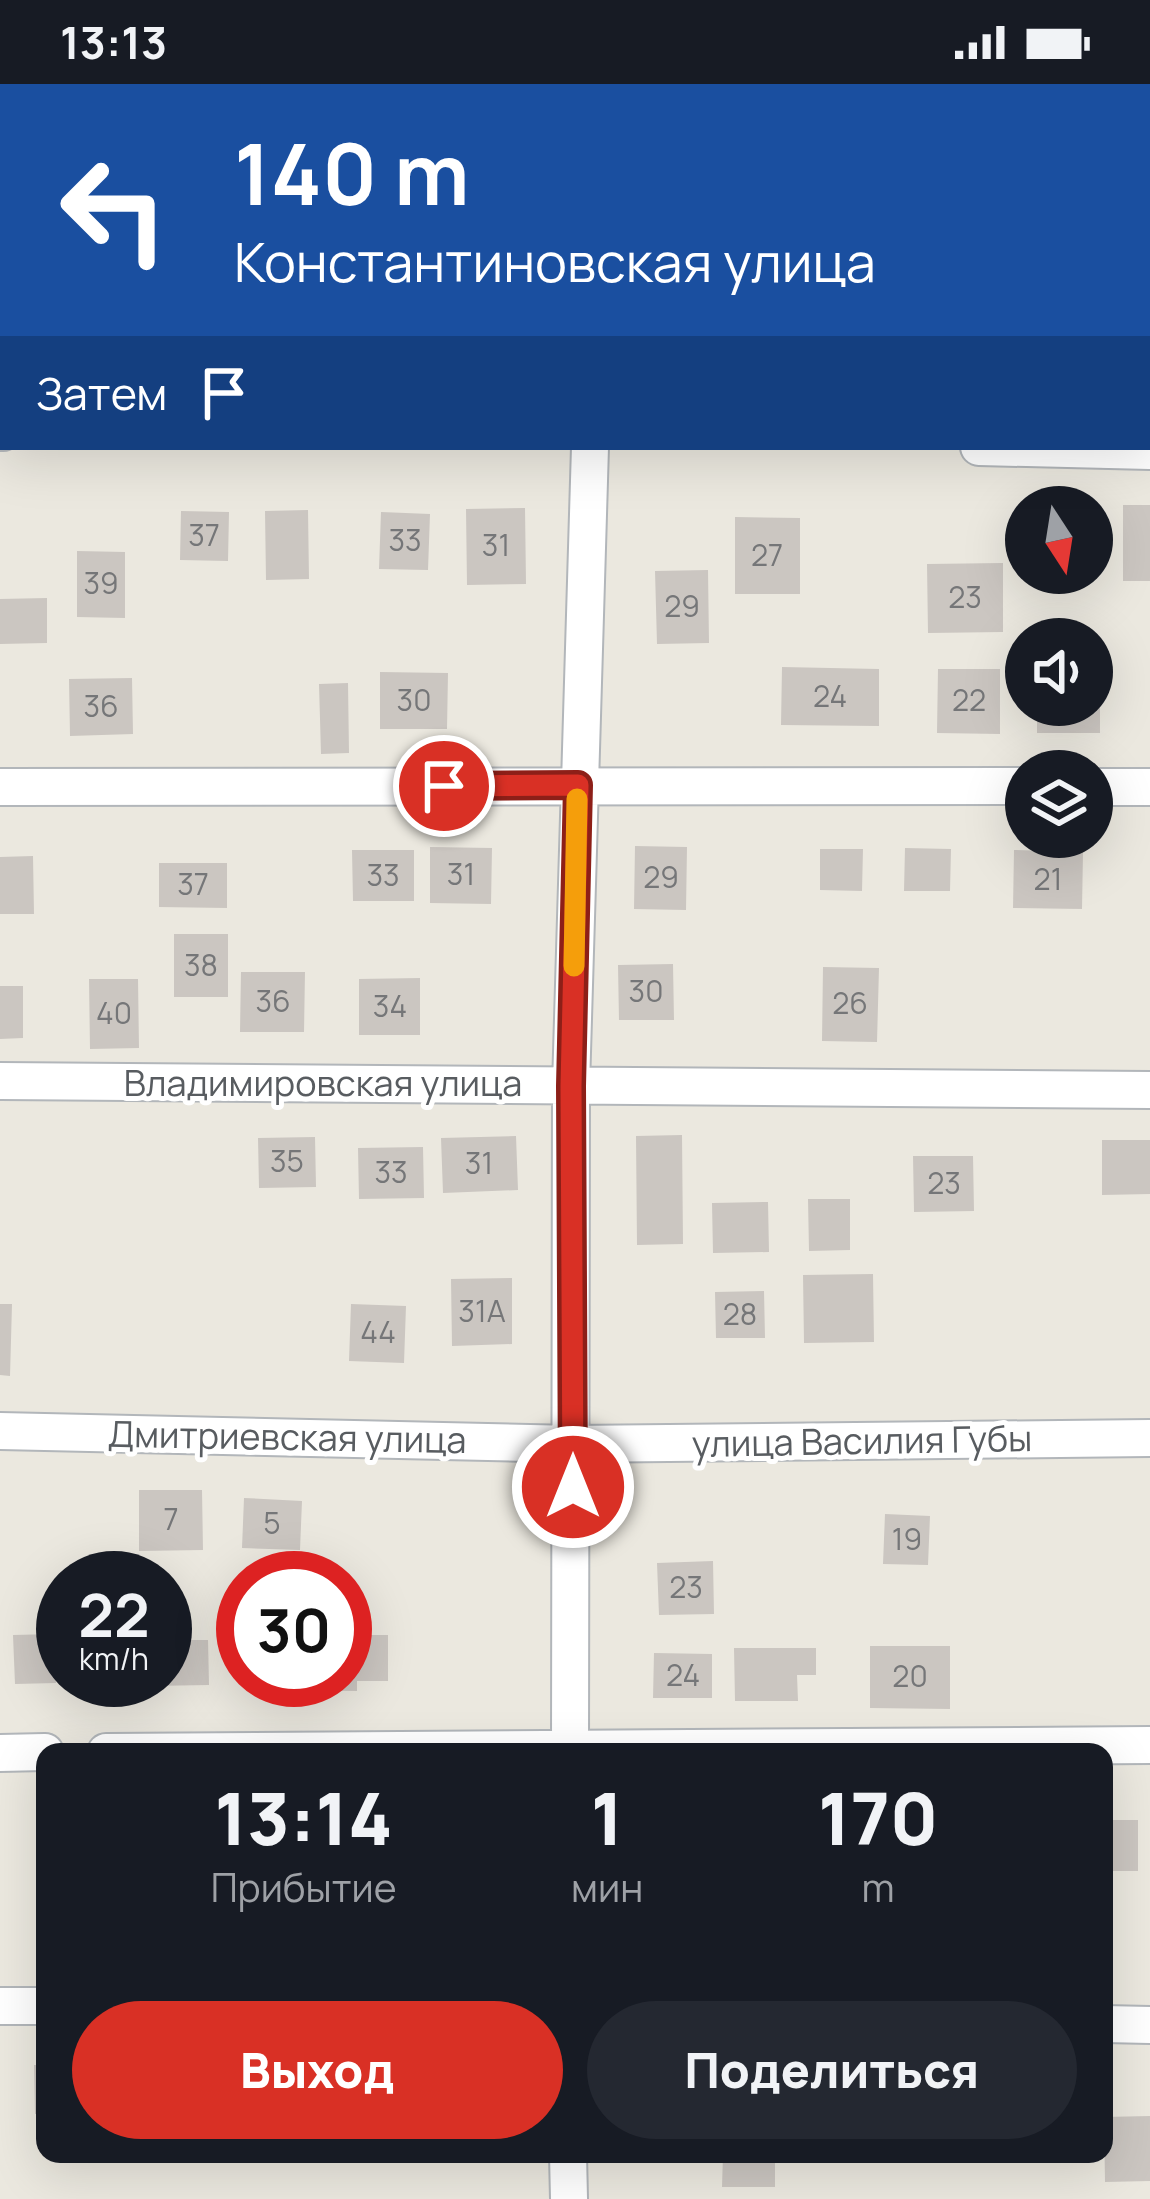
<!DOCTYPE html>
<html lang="ru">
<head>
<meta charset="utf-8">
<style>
  :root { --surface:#171b24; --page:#242831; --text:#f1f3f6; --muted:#9ea1a6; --accent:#d93025 }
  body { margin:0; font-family:Manrope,sans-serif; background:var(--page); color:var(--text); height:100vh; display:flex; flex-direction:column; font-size:45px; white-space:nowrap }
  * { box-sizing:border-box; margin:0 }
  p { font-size:39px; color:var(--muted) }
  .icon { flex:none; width:66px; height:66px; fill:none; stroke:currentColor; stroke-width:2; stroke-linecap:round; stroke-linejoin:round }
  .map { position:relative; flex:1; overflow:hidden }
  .panel { position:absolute; left:36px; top:1659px; width:1077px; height:420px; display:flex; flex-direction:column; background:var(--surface); border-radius:24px; box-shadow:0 12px 48px #0002 }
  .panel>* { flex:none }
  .hud { position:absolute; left:0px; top:0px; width:1152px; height:366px; box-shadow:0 12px 48px #0002; background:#1a4fa0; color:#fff; overflow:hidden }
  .needle { width:78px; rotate:168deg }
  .fabs { position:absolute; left:1005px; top:402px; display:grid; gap:24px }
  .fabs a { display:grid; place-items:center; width:108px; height:108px; border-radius:50%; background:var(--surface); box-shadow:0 12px 48px #0002; font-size:60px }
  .speed { position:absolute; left:36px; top:1467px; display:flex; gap:24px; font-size:60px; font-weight:700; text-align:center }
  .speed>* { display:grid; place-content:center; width:156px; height:156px; border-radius:50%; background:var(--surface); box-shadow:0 12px 48px #0002; line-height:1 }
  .speed small { font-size:30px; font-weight:400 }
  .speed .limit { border:18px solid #d22; background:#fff; color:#111 }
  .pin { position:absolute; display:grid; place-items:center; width:102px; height:102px; color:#fff; margin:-51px; border:6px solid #fff; border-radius:50%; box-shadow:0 3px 12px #0007 }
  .me { position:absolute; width:132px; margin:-66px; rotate:0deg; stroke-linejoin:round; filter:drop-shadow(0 0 9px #0008) }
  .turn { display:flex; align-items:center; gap:42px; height:252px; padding:0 36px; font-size:54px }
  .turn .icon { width:156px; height:156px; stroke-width:2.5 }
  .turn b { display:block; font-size:84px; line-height:102px }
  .then { display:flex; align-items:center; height:114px; padding:0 36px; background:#0003; gap:24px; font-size:45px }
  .eta { display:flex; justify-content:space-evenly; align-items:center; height:204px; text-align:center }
  .eta b { font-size:72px; font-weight:800; line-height:84px }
  .cta { display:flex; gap:24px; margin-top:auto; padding:24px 36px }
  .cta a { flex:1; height:138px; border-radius:72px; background:var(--accent); color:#fff; font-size:48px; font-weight:800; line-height:138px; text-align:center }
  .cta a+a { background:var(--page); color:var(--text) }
  .status { display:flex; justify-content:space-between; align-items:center; height:84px; padding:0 60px; background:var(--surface); direction:ltr }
  .status svg { height:33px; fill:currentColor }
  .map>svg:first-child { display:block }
  .building { fill:#cbc6c1 }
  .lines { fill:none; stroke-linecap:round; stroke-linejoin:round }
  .minor-casing { stroke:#b2b6ba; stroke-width:40 }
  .minor { stroke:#fff; stroke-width:36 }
  .route-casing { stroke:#8d1f18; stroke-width:30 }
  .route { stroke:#d93025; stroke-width:21 }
  .slow { stroke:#f59e0b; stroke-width:21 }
  .labels { text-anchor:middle; stroke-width:10; stroke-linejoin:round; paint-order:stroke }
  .number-label { font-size:30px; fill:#757678 }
  .street-label { font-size:36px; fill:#585c60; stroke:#fff }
</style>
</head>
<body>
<div class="status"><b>13:13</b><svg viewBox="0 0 49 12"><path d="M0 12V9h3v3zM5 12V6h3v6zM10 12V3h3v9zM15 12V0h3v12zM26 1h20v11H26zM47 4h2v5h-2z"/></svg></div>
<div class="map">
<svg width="1150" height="2115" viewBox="0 0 1150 2115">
  <rect width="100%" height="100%" fill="#ebe8df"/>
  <path class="building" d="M1123,421H1150V497H1123Z
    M525,424L526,500L467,501L466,425Z
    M308,426L309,495L266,496L265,427Z
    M181,427L229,428L228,477L180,476Z
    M381,428L430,430L428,486L379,485Z
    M735,433L800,434V510H735Z
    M77,467L125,468V534L77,533Z
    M1003,479V548L928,549L927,480Z
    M708,486L709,559L657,560L655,487Z
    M47,514V559L0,560V515Z
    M782,583L879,585V642L781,641Z
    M938,585H1000V650L937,649Z
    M380,588L448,589L447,645H380Z
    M1092,592H1100V649H1037V621H1092Z
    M132,594L133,650L70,652L69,595Z
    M348,599L349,669L321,670L319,600Z
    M635,762L687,763L686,826L634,825Z
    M430,763L492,764L491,820L430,819Z
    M905,764L951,765L950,807H904Z
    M820,765H863L862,807L820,806Z
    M352,766H414V817H353Z
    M1014,766L1083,768L1082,825L1013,824Z
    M33,772L34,830H0V773Z
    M159,779H227V824L159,823Z
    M174,850H228V913H174Z
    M673,880L674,936H619L618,881Z
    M823,883L879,884L877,958L822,957Z
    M241,888H305L304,948H240Z
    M420,894V951H359V895Z
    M89,895H138L139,964L90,965Z
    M0,902H23V954L0,955Z
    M682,1051L683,1160L637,1161L636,1052Z
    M516,1052L518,1106L443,1109L441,1054Z
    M315,1053L316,1103L259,1104L258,1054Z
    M1102,1056H1150V1110L1102,1111Z
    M423,1063L424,1114L359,1115L358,1064Z
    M913,1072H973L974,1127L914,1128Z
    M808,1115H850V1166L809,1167Z
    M768,1118L769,1168L713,1169L712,1119Z
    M873,1190L874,1258L804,1259L803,1191Z
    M512,1194V1260L452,1262L451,1195Z
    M764,1207L765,1254H716L715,1208Z
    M0,1220H12L10,1292L0,1291Z
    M351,1220L406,1222L404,1279L349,1277Z
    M139,1406H202L203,1466L139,1467Z
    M244,1414L302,1417L300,1466L242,1464Z
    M885,1430L930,1432L928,1481L883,1480Z
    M713,1477L714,1530L659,1531L657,1479Z
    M54,1550L56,1599L15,1600L13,1551Z
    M345,1551H388V1597H357V1607L276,1606V1596H345Z
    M165,1556H208L209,1601L150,1602V1596H165Z
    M870,1562H950V1625L870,1624Z
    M734,1564H816V1591H797L798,1617H735Z
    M654,1569L712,1570V1614H653Z
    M1104,1736H1138V1787H1104Z
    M34,1981H45V2029L35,2030Z
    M1150,2032V2097L1105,2098L1104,2033Z
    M723,2070H775V2103H722Z
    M815,2070H871V2079H815Z"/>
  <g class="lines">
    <defs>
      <path id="minor" d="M597,3V0
        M0,192H3
        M0,348H3
        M979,363L1150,367
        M0,703L1026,702
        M1092,703H1150
        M0,997L1150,1006
        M0,1347L573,1360L1150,1354
        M106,1668L1150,1661
        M570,1668L571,1002L590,363
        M0,1669L45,1668
        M0,1922H45
        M1104,1940L1150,1941
        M568,2070L569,2115"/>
    </defs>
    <use href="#minor" class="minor-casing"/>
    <use href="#minor" class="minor"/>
  </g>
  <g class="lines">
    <defs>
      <path id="route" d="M444,702L578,701L571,1002L573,1403"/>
    </defs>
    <use href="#route" class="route-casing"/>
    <use href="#route" class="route"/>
    <path class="slow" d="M574,882L577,715"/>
  </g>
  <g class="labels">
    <g class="number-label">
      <text x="204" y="462">37</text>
      <text x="405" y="467">33</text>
      <text x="496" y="472">31</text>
      <text x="767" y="482">27</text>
      <text x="101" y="510">39</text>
      <text x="965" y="524">23</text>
      <text x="682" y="533">29</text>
      <text x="830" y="623">24</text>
      <text x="414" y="627">30</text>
      <text x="969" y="627">22</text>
      <text x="101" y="633">36</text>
      <text x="461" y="801">31</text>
      <text x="383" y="802">33</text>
      <text x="661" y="804">29</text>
      <text x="1048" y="806">21</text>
      <text x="193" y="811">37</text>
      <text x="201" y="892">38</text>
      <text x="646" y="918">30</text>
      <text x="273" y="928">36</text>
      <text x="850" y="930">26</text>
      <text x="390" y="933">34</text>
      <text x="114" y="940">40</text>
      <text x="287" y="1088">35</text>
      <text x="479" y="1090">31</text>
      <text x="391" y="1099">33</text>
      <text x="944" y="1110">23</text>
      <text x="482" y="1238">31А</text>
      <text x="740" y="1241">28</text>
      <text x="378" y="1259">44</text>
      <text x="171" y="1446">7</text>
      <text x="272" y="1450">5</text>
      <text x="907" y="1466">19</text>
      <text x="686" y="1514">23</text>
      <text x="683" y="1602">24</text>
      <text x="910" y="1603">20</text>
    </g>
    <g class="street-label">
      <text x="323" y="1012">Владимировская улица</text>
      <text transform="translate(287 1353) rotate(1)" y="13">Дмитриевская улица</text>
      <text transform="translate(862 1357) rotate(-1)" y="13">улица Василия Губы</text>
    </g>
  </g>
</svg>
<div class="fabs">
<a><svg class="needle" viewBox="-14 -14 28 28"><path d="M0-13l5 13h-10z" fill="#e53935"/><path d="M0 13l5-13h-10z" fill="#9ea1a6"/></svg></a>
<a><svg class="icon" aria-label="sound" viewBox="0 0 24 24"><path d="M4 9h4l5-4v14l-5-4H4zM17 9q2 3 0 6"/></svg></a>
<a><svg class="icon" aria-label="layers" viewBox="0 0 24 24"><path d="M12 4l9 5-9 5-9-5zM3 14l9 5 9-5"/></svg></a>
</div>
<div class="speed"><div>22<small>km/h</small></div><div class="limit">30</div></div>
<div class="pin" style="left:444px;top:702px;background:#d93025"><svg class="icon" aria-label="arrive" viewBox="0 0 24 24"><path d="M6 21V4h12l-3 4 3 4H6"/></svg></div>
<svg class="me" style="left:573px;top:1403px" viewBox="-20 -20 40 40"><circle r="17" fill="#d93025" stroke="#fff" stroke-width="3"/><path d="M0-11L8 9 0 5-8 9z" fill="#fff"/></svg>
<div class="hud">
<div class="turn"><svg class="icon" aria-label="left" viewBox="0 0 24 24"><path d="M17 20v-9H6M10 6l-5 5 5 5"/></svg><div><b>140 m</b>Константиновская улица</div></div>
<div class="then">Затем<svg class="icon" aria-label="arrive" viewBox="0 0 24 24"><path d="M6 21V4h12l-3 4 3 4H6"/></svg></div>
</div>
<section class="panel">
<div class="eta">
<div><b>13:14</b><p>Прибытие</p></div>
<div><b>1</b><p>мин</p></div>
<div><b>170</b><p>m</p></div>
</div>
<div class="cta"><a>Выход</a><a>Поделиться</a></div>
</section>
</div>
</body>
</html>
